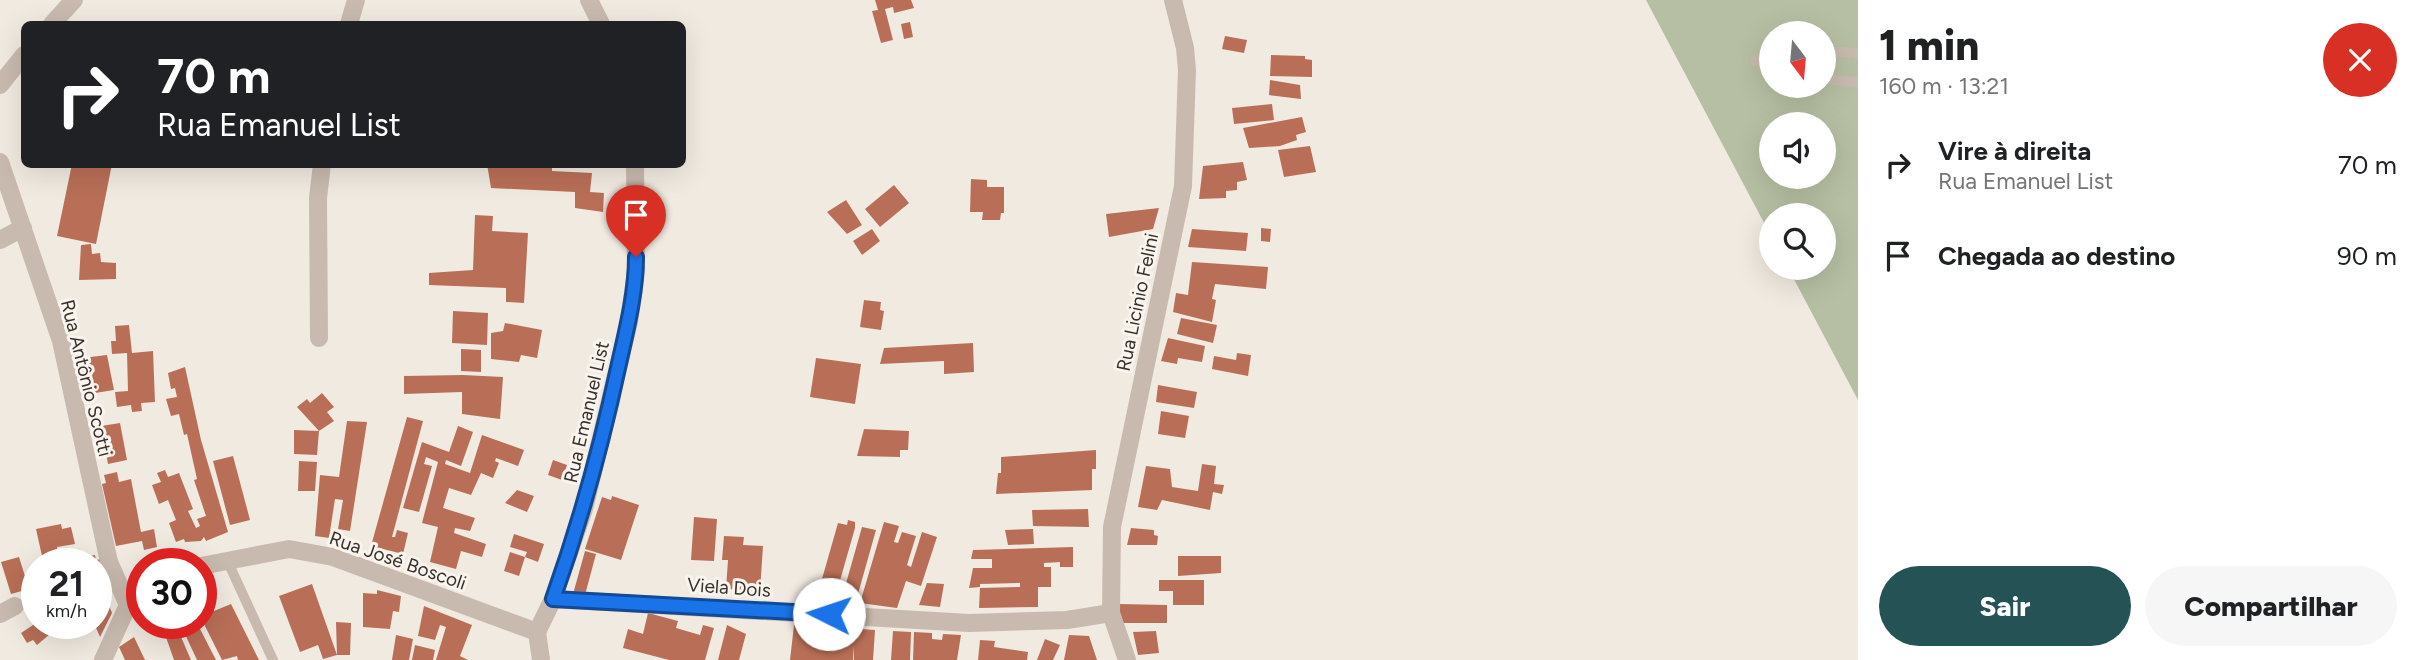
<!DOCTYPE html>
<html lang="pt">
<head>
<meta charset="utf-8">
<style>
  :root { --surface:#fff; --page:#f6f6f6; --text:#202124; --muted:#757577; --accent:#255255 }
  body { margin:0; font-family:Figtree,sans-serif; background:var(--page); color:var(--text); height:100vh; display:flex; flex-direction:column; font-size:26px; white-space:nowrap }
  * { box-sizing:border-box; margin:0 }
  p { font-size:23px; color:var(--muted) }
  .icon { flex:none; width:38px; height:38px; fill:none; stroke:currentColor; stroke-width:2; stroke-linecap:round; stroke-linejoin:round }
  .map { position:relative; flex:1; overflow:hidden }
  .sheet { display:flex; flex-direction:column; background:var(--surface); width:560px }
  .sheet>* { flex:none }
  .guide { position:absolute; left:21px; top:21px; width:665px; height:147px; border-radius:10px; box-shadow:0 7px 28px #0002; background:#202124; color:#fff; overflow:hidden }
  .needle { width:46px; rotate:164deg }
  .tools { position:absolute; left:1759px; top:21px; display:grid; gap:14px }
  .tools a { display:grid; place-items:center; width:77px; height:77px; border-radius:50%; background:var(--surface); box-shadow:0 7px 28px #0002; font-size:35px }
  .speed { position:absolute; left:21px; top:548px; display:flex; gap:14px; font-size:35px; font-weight:700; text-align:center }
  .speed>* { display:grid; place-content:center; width:91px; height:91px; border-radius:50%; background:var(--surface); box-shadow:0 7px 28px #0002; line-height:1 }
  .speed small { font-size:18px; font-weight:400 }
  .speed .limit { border:10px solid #d22; background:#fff; color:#111 }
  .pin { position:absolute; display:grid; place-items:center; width:60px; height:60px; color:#fff; margin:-72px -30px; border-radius:50% 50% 50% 0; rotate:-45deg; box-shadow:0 0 7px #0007 }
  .pin .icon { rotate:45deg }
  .me { position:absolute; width:77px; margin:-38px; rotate:274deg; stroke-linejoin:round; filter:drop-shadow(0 0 5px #0008) }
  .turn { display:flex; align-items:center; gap:24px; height:147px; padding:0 21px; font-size:32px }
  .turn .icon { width:91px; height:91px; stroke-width:2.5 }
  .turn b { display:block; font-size:49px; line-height:60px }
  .round { display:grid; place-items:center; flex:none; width:74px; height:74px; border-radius:37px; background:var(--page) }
  .overview { display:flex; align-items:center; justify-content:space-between; height:119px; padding:0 21px }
  h1 { font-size:42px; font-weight:800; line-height:52px }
  .primary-button { display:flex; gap:14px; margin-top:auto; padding:14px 21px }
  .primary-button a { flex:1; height:80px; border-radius:42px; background:var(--accent); color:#fff; font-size:28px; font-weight:800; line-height:80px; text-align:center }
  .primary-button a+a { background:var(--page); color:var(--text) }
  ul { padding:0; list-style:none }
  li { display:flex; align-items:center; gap:21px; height:91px; padding:0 21px }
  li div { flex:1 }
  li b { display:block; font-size:26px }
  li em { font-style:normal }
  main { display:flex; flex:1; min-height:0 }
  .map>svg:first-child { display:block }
  .green { fill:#b6bfa3; fill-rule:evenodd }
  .building { fill:#b96f57 }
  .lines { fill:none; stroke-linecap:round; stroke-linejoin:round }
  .service { stroke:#c8baae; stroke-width:10 }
  .minor { stroke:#c8baae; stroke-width:18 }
  .route-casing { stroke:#114b97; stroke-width:18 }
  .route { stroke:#1a73e8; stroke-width:12 }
  .labels { text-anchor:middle; stroke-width:6; stroke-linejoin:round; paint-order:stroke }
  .street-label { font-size:19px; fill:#38302c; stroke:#f9f4ee }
</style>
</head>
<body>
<main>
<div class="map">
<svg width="1858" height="660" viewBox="0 0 1858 660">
  <rect width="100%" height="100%" fill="#f1eae1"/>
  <path class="green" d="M1646,0H1858V400L1788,268H1824V215H1771V236ZM1771,33H1824V86H1771ZM1771,124H1824V177H1771Z"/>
  <path class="building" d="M875,0H911L914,8L894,13L893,7L885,9L893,40L881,43L872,11L878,10Z
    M910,22L913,37L904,39L901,24Z
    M1225,36L1247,40L1244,53L1222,49Z
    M1271,55L1305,56V59L1312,60V77L1270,76Z
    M1270,80L1300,85L1301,99L1269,95Z
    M1272,104L1274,120L1234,124L1232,108Z
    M1302,117L1306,132L1296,135L1297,140L1280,146L1249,148L1243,128Z
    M1310,146L1316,172L1284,177L1278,150Z
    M1243,162L1247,180L1237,182V190L1226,191V198L1199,199L1203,166Z
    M72,164H112L96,244L57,236Z
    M487,164H552V171L592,173L590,192L604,193L603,212L575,208V192L491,188Z
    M971,179L987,180V187H1004V213H1001L1000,220H982L983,212H970Z
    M894,185L909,203L880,227L865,209Z
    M846,200L862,225L847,234L827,212Z
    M1159,208L1153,229L1109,237L1106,214Z
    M475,215L493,216L492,231L528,233L524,303L506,302V288L429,285V273L473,270Z
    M1261,228L1271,229L1270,242L1261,241Z
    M872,229L880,241L862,255L853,241Z
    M1192,229L1248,233L1246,251L1188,247Z
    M91,244L92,254L100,253L101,262L116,263V279L79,280L81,245Z
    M1192,262L1268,267L1266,289L1215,284L1212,299L1216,300L1212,322L1173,312L1176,293L1188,295Z
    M864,300L881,302L880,310L884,311L881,330L860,327Z
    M453,311L488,313L487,345L452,343Z
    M1181,318L1217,325L1213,343L1177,334Z
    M505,323L542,330L537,358L521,355L519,362L491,359V333L503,331Z
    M129,325L132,353L153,351L155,402L141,403L142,411L132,412L131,405L117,407L115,392L128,391L127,353L112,354L111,341H116L115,326Z
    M1168,338L1205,346L1202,362L1178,358L1177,364L1161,361Z
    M973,343L974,372L944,374V361L880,364L884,348Z
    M461,349L481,350V372L461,371Z
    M1237,353L1251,355L1248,376L1212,369L1214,356L1236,360Z
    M107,355L114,390L95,393L94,383L80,385L74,359Z
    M816,358L861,364L855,404L810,397Z
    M185,367L201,440L228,532L206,541L204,537L201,541L185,542L184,539L176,542L169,523L176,520L168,500L159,504L152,485L161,482L157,473L165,470L168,477L179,473L193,509L188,511L196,528L200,526L197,519L206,516L194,480L197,479L187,434L184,435L179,414L171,416L166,399L177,397L175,388L171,389L168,373Z
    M463,375L503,377L500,419L462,414V392L404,394V376Z
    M1158,385L1197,392L1194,408L1156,402Z
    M322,393L334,407L327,412L334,421L319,431L297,407L307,399L310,403Z
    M1161,411L1189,416L1185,438L1158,434Z
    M407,417L423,421L392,537H395L397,530L408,533L403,554L371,546Z
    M347,421L367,422L350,531L338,529L343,500L335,499L329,538L315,536L320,475L339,477Z
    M120,423L127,460L108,464L101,426Z
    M458,426L473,432L461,466L446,460L445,464L470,473L482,435L524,450L518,466L496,458L495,461L499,463L493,478L481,473L471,495L449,488L443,508L475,518L470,531L455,528L454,533L486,544L482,557L461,551L456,569L430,562L438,527L422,523L438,462L426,457L424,464L432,466L419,512L403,508L422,442L449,452Z
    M864,429L909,431L908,450H900V457L857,456Z
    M294,430L319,431L317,455L294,454Z
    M1096,450V469H1092V490L996,494L998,473H1001V457Z
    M233,456L250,520L230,525L213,461Z
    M553,460L567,465L562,480L548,475Z
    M299,461L317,462L315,491H298Z
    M1202,464L1216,466L1214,484L1224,485L1222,494L1213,492L1210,510L1162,500L1157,510L1138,507L1146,466L1170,469L1172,487L1198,491Z
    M117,472L119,482L131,479L141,532L154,529L157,547L144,550L142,541L116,546L102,484L106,483L104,475Z
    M517,490L534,496L527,512L505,503Z
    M612,496L639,505L621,560L585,549L602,497L611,500Z
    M1088,509L1089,527L1033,526L1032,510Z
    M694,517L717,519L714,561L691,560Z
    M848,520L855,522V528L837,591L820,586L838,523L847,525Z
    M884,522L899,526L894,542L898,543L902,532L916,536L907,565L911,567L922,532L937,537L921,586L906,581L897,608L860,603Z
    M61,524L62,529L71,527L75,544L57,547L58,553L42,556L36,529Z
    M862,527L876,530L856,601L842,598L839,608L818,604L822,590L843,594Z
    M1131,528L1154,530V535L1158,536L1157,545H1127Z
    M1033,529L1034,544L1008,545L1005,530Z
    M514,534L544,544L538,562L525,557L519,576L504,571L510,552L525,557L527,552L510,547Z
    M724,536L744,537L743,545L763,546L760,591L726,589L728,560H722Z
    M1073,547V567H1060V562L1044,563V567H1051V587H1038V607L979,608L980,588L1020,587V583L980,584V587L969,588L973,568H992V559H971L973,550Z
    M585,551L596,554L585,595L573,594Z
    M69,553L71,558L65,559L66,564H42L41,559Z
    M95,555L96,560L102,559L104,565L75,564L74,559Z
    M1178,556H1221V573L1178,576Z
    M19,557L29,589L11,594L1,562Z
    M1159,580H1204V605H1173V591H1159Z
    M927,583L944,584L940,607L919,605Z
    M312,584L337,655L323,659L318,645L300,652L279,596Z
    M377,590L401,596L399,612L393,611L390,629L363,627V593L377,594Z
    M104,593L112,613L100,637L94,623L96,596Z
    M208,600L214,611L231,604L259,660H238L237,656L222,660L201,618V603Z
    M1120,604L1167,605V623H1119Z
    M424,606L472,625L460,656L468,660H436L446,627L440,625L435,640L418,636Z
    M648,613L678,621L676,628L700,635L703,625L714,628L705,660H669L623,648L628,629L643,634Z
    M336,622L351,623L350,655H337Z
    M36,623H52L56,629L37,645L33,640L27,643L21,633Z
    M161,623H175L191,660H174Z
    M198,625L216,660H197L184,632Z
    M727,625L746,634L739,660H718Z
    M794,625L813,626L811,642H815L816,626L875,630L873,660H854V646L853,660H790Z
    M893,631L911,632L910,660H891Z
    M1156,631L1159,653L1138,655L1133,632Z
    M914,632L932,633V639L942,640L943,634L961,635L957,660H913Z
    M396,635L413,639L409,660H392Z
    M1069,635L1089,636L1097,660H1064Z
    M134,637L145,660H125L119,647Z
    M1045,639L1060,645L1053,660H1037Z
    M980,640L995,641L994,647L1028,652L1027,660H978Z
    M415,645L435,650L433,660H412Z"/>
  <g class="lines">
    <path class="service" d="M1824,51L1858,53
      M1755,61L1771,62
      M1824,79L1858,82
      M227,560L273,660"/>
    <path class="minor" d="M589,0L601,24
      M52,24L74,0
      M349,24L356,0
      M0,85L24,55
      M0,162L61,341L109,562L128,605
      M0,240L23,228
      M319,338L318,198L322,164
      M201,566L289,549L333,557L537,632
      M553,599L969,623L1067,620L1111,613
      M0,614L15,606
      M103,660L128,605L142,596
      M541,660L537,632L553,599L584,509L629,322L636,271L635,164
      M1127,660L1111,613L1112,527L1183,186L1187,70L1185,48L1173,0"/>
  </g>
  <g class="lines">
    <defs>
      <path id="route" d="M636,257C636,294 626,332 618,368C601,447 580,523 553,599L829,614"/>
    </defs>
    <use href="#route" class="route-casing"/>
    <use href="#route" class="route"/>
  </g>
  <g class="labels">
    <g class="street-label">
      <text transform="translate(1137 302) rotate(-78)" y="7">Rua Licinio Felini</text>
      <text transform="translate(87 378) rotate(76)" y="7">Rua Antônio Scotti</text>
      <text transform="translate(586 412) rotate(-77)" y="7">Rua Emanuel List</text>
      <text transform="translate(398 560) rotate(19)" y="7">Rua José Boscoli</text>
      <text transform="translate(729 587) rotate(4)" y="7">Viela Dois</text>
    </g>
  </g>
</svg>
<div class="tools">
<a><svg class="needle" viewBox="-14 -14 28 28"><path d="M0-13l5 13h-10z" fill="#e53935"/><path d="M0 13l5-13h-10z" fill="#757577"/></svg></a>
<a><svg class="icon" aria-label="sound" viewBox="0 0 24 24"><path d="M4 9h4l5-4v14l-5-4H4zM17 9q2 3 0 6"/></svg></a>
<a><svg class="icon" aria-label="search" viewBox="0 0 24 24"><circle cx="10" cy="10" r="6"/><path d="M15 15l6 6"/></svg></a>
</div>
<div class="speed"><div>21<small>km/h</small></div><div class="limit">30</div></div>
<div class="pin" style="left:636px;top:257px;background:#d93025"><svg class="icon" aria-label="arrive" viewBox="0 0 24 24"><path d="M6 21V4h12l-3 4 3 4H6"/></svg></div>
<svg class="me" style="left:829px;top:614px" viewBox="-20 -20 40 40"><circle r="19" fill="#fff"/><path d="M0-13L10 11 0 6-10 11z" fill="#1a73e8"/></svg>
<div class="guide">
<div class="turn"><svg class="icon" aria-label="right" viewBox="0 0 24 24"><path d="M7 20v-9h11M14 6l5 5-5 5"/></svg><div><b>70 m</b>Rua Emanuel List</div></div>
</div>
</div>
<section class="sheet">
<div class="overview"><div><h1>1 min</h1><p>160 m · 13:21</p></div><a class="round" style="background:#d93025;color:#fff"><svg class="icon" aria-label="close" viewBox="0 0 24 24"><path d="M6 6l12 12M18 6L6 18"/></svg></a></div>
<ul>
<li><svg class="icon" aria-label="right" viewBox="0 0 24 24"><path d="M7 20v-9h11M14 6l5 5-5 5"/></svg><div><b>Vire à direita</b><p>Rua Emanuel List</p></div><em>70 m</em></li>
<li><svg class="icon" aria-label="arrive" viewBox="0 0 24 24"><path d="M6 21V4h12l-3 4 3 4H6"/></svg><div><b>Chegada ao destino</b></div><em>90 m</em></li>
</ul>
<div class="primary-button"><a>Sair</a><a>Compartilhar</a></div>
</section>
</main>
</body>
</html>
